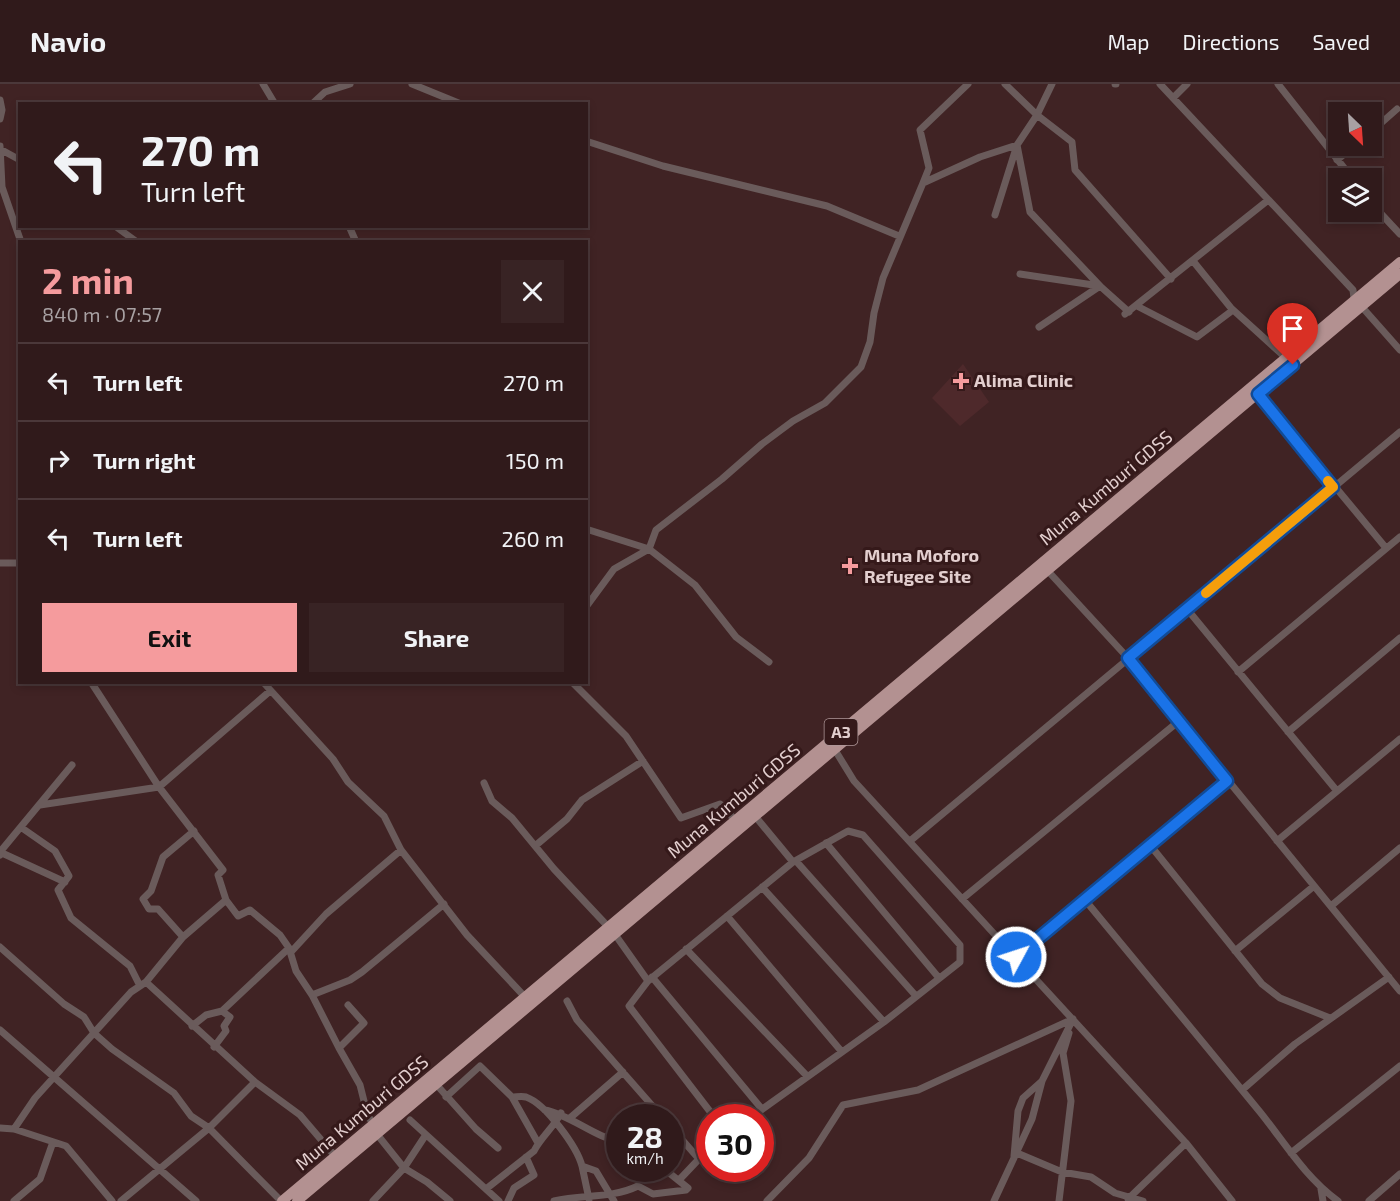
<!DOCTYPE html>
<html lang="en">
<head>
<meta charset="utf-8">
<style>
  :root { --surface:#301a1b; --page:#382324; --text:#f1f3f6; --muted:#a8a1a3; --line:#4b383a; --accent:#f59b9d }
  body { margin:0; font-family:"Exo 2",sans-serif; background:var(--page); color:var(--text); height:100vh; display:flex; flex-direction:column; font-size:22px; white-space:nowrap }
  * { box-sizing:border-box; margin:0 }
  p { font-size:20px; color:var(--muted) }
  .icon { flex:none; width:33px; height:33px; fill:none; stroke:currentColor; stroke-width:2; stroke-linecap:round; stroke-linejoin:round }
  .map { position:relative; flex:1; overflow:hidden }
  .drawer { position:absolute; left:18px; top:156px; width:570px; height:444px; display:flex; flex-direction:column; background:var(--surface); border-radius:0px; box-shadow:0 3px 9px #0003,0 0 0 2px var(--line) }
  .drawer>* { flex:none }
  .hud { position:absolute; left:18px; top:18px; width:570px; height:126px; border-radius:0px; box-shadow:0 3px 9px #0003,0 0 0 2px var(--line); background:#301a1b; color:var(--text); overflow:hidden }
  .needle { width:39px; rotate:155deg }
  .buttons { position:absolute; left:1328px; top:18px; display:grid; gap:12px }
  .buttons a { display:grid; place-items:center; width:54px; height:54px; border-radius:0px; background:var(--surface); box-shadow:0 3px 9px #0003,0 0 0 2px var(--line); font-size:30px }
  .speed { position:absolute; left:606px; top:1020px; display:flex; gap:12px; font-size:30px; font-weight:700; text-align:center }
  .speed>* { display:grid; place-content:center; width:78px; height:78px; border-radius:50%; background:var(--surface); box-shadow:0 3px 9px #0003,0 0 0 2px var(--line); line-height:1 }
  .speed small { font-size:15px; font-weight:400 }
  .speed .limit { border:9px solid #d22; background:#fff; color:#111 }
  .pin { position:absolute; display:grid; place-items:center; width:51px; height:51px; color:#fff; margin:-62px -26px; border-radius:50% 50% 50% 0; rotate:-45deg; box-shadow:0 0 6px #0007 }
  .pin .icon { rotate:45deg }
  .me { position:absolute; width:66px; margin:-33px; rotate:50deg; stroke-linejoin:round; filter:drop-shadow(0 0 4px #0008) }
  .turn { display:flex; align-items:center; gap:21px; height:126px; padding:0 24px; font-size:27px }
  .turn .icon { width:78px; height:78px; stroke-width:2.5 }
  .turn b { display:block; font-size:42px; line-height:51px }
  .round { display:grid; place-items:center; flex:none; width:63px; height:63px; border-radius:0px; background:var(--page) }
  .overview { display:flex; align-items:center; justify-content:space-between; height:102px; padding:0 24px }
  h1 { font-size:36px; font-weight:700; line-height:45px; color:var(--accent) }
  .cta { display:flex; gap:12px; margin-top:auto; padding:12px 24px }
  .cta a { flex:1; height:69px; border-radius:0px; background:var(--accent); color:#111; font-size:24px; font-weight:700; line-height:69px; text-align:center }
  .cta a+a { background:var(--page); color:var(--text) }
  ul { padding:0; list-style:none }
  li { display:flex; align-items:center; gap:18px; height:78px; padding:0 24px; border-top:2px solid var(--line) }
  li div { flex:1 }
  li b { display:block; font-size:22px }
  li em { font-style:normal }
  header { display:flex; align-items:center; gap:36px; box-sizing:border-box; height:84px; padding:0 30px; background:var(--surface); border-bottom:2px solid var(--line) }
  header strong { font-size:28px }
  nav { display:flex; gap:33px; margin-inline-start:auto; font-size:21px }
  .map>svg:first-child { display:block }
  .built { fill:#4e292b }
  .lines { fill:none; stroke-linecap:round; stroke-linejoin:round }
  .minor { stroke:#6a5b5b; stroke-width:7 }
  .trunk { stroke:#b39191; stroke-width:10 }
  .route-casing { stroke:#114b97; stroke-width:15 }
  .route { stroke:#1a73e8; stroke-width:10 }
  .slow { stroke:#f59e0b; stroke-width:10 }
  .poi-dot { fill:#f59b9d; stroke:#35191a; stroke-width:2 }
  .labels { text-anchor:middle; stroke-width:6; stroke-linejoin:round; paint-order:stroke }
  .shield { fill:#35191a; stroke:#af9899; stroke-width:1.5 }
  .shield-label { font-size:16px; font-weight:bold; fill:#e3cfcf }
  .poi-label { font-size:18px; font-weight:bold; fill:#e3cfcf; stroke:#35191a; text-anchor:start }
  .street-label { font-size:18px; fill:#e3cfcf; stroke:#35191a }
</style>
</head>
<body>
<header>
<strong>Navio</strong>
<nav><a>Map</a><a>Directions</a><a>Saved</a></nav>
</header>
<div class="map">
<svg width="1400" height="1117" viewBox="0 0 1400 1117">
  <rect width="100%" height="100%" fill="#402324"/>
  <path class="built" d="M963,280L989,318L960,342L932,314Z"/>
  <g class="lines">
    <path class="minor" d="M263,0L275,20
      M412,0L461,20
      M1005,0L1037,31L1017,61L1030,128L1100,202L1039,243
      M1052,0L1037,31L1072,58L1075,86L1171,195
      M1115,0H1116
      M1160,0L1353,206L1354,214L1400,266
      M1278,0L1352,94
      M1173,14L1187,0
      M0,16L2,26L0,35
      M312,20L325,8L350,0
      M1371,48L1397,25
      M586,57L663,82L827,122L899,152
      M0,62L2,103L21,158
      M0,65L20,76
      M1337,76L1354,62
      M923,99L929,84L920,46L968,0
      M1371,119L1400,150
      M115,142L137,158
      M349,142L356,158
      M1193,177L1231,224L1286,274
      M1020,190L1100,202L1129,228
      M1137,222L1197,253L1233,226
      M1125,230L1267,117
      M1258,310L1386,464
      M586,445L649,465L656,446L722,395L762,360L793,337L825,319L861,283L870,258L874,229L883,194L923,99L980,73L1017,61L995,131
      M0,479H20
      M1047,486L1128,574L1400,907
      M586,523L614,485L649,465L695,501L736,553L769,578
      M1187,525L1337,707
      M1238,588L1400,453
      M91,598L159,703L223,786L218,791L226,816L238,832L250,826L280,851L289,864L296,887L312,911L339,964L364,939L348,921
      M263,598L333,675L348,698L384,732L401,766L467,851L525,913
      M572,598L626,652L681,734L720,720L736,737
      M1288,648L1400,554
      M835,666L854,697L1186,1059L1232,1117
      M484,699L492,717L512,734L554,785L614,849L648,897
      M40,721L159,703L270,607
      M755,732L793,778
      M22,744L55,767L69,792L58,806L71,834L130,882L139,900
      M910,757L1400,348
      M1277,757L1400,655
      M826,759L939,894
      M1150,761L1262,900L1280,914L1330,934
      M535,762L567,735L582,716L643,677
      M0,768L72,681
      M0,771L2,769L65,798
      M796,777L916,912
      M762,803L884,938
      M962,815L1179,637
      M1085,816C1143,886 1202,957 1260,1028C1285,1059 1305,1093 1338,1117
      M1331,822L1400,764
      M727,832L842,968
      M183,853L158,825H149L143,815L151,807L163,773L194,747
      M0,863L64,920L84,933L94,949L112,965L174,1009L191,1032L209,1044L281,1117
      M686,865L807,992
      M1235,867L1314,802
      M291,868L326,830L401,766
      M1015,873L1227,697
      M652,893L761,1024
      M312,911L350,896L362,888L444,820
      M567,917L577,936L663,1034
      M192,942L206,931L222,927
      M0,946L196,1117
      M214,963L226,947L224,942L230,933L222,927L289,864
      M339,964L360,1001L367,1029L373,1041
      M255,998L300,1031L335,1072
      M435,999L476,1045L498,1064
      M1242,1006L1295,960L1389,893
      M446,1013L480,982L512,1013C516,1013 522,1012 526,1013C546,1020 577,1063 582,1082L596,1087L614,1117
      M512,1013L538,1059
      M545,1026C571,1031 597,1055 620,1057
      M570,1034L623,988
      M715,1034L629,922L648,897L793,778L848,747L863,751L960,861V878L884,938L750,1034
      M410,1036L499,1117
      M670,1042L699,1075L680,1095
      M0,1044L14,1045L66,1062L112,1117
      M14,1045L35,1014L131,908L146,898L183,853L226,816
      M376,1049L404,1084L425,1052
      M1017,1069L1062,1088L1091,1093L1115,1109L1143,1117
      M1291,1069L1400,982
      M1014,1072L1018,1027L1023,1014L1042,997
      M582,1082L589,1115
      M486,1105L534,1067C541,1053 554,1043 561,1029
      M1321,1105L1323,1117
      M1128,1115L1186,1059
      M14,1117L40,1095L53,1058
      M121,1117L209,1044L255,998L146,898
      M373,1117L404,1084L427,1098L450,1117
      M508,1117L514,1104L534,1091L526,1073
      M554,1117C583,1110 611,1115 638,1102L653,1110L686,1106L688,1104L663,1084
      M767,1117L809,1074L843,1021L918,1006L1073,935
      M994,1117L1032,1035L1042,997L1073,935
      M1059,1117L1071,1017L1063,969L1069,949
      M1369,1117L1400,1090"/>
    <path class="trunk" d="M282,1117L1400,178
      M297,1117L1400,190"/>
  </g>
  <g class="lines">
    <defs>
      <path id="route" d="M1016,873L1227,697L1128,574L1333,403L1258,310L1293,281"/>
    </defs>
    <use href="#route" class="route-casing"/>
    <use href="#route" class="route"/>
    <path class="slow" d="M1206,509L1333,403L1328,397"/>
  </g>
  <g class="poi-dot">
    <path d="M958 288h6v6h6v6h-6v6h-6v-6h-6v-6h6z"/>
    <path d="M847 473h6v6h6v6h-6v6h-6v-6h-6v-6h6z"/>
  </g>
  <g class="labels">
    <rect class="shield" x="824.5" y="635" width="33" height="26" rx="4.5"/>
    <g class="shield-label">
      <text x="841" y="654">A3</text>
    </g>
    <g class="poi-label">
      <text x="974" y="303">Alima Clinic</text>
      <text x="864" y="478">Muna Moforo<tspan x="864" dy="21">Refugee Site</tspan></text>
    </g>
    <g class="street-label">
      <text transform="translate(1106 404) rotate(-40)" y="6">Muna Kumburi GDSS</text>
      <text transform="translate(734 717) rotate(-40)" y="6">Muna Kumburi GDSS</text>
      <text transform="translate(362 1029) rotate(-40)" y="6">Muna Kumburi GDSS</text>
    </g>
  </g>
</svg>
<div class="buttons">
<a><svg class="needle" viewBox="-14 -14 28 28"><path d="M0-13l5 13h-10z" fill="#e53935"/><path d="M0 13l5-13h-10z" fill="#a8a1a3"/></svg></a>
<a><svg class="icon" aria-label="layers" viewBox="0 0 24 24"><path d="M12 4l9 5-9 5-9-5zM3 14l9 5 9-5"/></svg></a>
</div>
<div class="speed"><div>28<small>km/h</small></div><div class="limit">30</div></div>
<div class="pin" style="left:1293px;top:281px;background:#d93025"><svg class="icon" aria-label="arrive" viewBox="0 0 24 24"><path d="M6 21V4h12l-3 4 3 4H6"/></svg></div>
<svg class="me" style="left:1016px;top:873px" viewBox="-20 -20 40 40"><circle r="17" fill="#1a73e8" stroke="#fff" stroke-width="3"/><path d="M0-11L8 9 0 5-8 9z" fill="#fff"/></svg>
<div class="hud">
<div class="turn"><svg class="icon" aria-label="left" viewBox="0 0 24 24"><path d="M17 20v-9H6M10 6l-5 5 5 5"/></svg><div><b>270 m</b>Turn left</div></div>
</div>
<section class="drawer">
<div class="overview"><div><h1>2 min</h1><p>840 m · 07:57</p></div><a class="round"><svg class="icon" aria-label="close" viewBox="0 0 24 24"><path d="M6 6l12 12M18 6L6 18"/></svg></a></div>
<ul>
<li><svg class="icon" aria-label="left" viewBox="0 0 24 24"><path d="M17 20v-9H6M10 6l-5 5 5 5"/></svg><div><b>Turn left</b></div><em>270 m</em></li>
<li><svg class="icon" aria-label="right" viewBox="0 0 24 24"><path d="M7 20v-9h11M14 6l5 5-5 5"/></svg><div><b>Turn right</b></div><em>150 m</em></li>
<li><svg class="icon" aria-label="left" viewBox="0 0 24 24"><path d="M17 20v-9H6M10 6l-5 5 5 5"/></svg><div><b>Turn left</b></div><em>260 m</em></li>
</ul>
<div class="cta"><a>Exit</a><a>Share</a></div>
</section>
</div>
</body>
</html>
